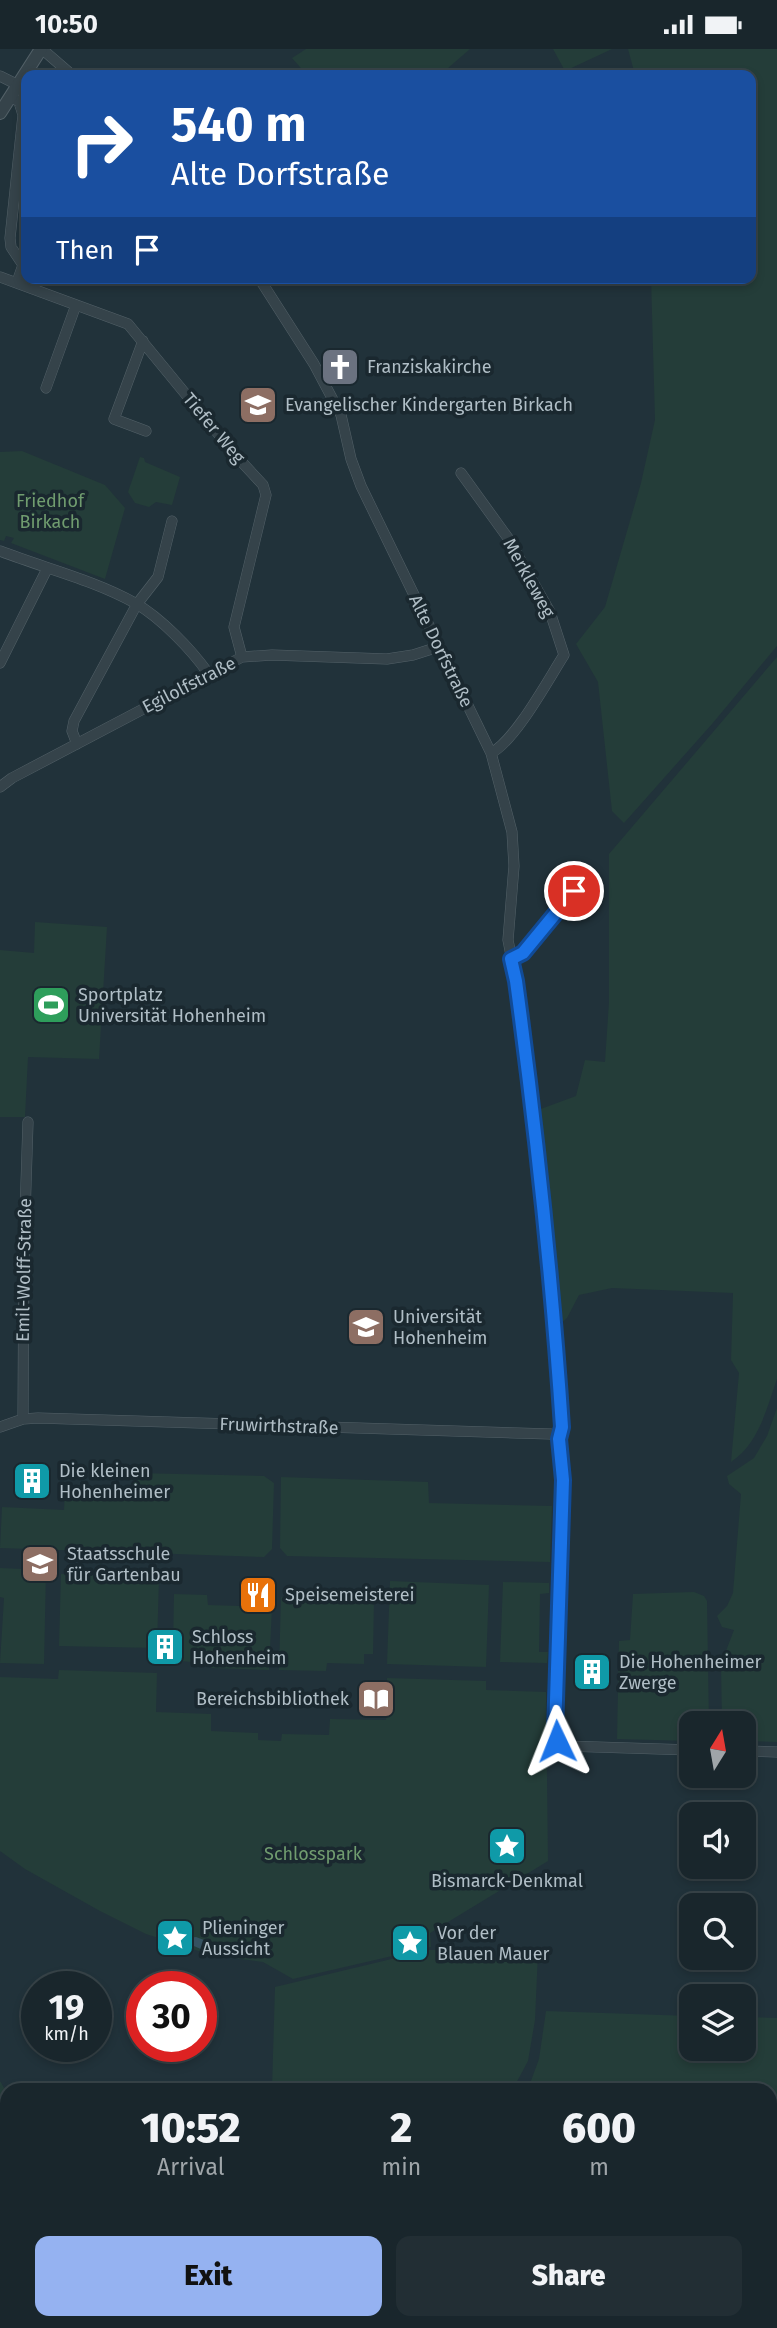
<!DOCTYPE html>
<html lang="en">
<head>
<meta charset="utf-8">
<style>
  :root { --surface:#19262c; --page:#222e34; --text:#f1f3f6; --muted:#9fa5a9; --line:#374348; --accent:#95b2f1 }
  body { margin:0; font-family:"Fira Sans",sans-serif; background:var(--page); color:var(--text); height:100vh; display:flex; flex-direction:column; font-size:26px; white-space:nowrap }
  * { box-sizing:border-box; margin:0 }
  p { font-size:23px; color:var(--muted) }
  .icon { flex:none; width:38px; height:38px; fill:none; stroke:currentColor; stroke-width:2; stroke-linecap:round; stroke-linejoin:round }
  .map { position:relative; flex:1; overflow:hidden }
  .side { position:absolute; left:0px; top:2034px; width:777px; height:247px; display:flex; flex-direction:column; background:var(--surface); border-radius:21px 21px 0 0; box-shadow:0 4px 10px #0003,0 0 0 2px var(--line) }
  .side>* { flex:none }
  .guide { position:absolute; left:21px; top:21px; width:735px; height:214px; border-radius:14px; box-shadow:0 4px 10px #0003,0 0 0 2px var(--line); background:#1a4fa0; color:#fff; overflow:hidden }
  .needle { width:46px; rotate:11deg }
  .fabs { position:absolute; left:679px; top:1662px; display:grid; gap:14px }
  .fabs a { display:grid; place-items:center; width:77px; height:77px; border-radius:14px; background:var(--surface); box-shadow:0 4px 10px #0003,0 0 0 2px var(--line); font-size:35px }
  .speed { position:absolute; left:21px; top:1922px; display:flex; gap:14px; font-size:35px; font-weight:700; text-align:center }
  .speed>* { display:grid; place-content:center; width:91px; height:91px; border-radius:50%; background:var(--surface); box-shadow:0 4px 10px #0003,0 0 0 2px var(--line); line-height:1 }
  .speed small { font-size:18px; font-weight:400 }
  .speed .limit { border:10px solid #d22; background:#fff; color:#111 }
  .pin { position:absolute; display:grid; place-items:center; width:60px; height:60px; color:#fff; margin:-30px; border:4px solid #fff; border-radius:50%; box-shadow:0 2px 7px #0007 }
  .me { position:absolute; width:77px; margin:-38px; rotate:358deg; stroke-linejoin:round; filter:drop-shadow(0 0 5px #0008) }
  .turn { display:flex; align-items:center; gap:24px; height:147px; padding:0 35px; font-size:32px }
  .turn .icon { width:91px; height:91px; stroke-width:2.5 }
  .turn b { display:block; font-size:49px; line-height:60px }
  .then { display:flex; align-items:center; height:66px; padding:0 35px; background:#0003; gap:14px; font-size:26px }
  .eta { display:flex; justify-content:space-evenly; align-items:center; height:119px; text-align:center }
  .eta b { font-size:42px; font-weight:800; line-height:49px }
  .cta { display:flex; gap:14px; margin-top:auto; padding:14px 35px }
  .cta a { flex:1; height:80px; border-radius:14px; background:var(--accent); color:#111; font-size:28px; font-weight:800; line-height:80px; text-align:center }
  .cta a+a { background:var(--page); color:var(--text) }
  .status { display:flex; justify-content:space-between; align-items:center; height:49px; padding:0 35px; background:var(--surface); direction:ltr }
  .status svg { height:19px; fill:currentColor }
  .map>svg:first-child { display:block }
  .green { fill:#243d39 }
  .water { fill:#355261 }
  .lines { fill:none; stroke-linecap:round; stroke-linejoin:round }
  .stream { stroke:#355261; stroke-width:2.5 }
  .minor-casing { stroke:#536168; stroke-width:11 }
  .tertiary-casing { stroke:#536168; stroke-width:14 }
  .secondary-casing { stroke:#536168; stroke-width:16 }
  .minor { stroke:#35434a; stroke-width:10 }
  .tertiary { stroke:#35434a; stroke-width:12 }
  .secondary { stroke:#43535d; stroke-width:14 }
  .route-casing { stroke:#114b97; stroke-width:18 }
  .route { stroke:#1a73e8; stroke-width:12 }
  .labels { text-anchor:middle; stroke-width:7; stroke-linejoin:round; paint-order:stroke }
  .poi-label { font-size:18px; fill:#b0bec6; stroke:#1a282f; text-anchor:start }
  .street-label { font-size:18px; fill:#b0bec6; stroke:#1a282f }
  .park-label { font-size:18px; fill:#709c6f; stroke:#1a282f }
</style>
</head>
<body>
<div class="status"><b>10:50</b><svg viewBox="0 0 49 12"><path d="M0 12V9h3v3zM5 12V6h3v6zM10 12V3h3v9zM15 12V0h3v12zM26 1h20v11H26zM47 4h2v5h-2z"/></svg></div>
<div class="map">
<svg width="777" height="2279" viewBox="0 0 777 2279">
  <rect width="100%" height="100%" fill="#21323a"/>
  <path class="green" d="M306,0H470L440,26H307L292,9Z
    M553,0H612L565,22Z
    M628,0H777V597L712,675L624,774L612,762L598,633L576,595L605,558L641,434L655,371L651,229H751V26H635Z
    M22,402L105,436L125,459L105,530L11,494L14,489L6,487L4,492L0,491V403Z
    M140,408L144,409L145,413L180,428L172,456L156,453L149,458L135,454L128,443Z
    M777,608V1330C766,1361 759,1394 731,1413L739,1324L731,1311L733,1244L612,1239L579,1246L567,1269L560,1275L538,1061L576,1047L585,1011L605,1013L609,953V805Z
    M35,873L107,878L99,1010L28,1008L25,1068H0V901L34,904Z
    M777,1359V1693L744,1692V1675H722L721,1615L734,1581L722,1578L717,1567L727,1557L733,1544L741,1445L729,1435L727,1427L754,1409L767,1387Z
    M134,1424L264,1427L274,1434L272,1500L264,1508L0,1499L2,1458L64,1461L65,1442L133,1445Z
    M281,1428L428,1433L429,1454L552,1457L550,1513L287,1507L280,1499Z
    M0,1519L46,1521L44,1615L0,1614L4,1549L0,1548Z
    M61,1525L159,1528L157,1599L59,1597Z
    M390,1532L489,1536L486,1618L387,1615Z
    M503,1533L549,1534V1544L540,1545L539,1603H548L547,1614L500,1613Z
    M694,1543L704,1547L707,1552L709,1675H691V1692L617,1690L619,1592L630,1591L633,1545Z
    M174,1545L207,1546L208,1556L272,1558L269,1621L211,1619V1615L181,1612L180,1598L173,1597Z
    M281,1548L374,1551L373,1605H364V1615L327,1614L326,1622L279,1621Z
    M59,1621L157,1624L156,1663L211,1665V1682L258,1684V1691L281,1692L282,1685L329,1686L330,1670L386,1671L387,1629L486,1632V1641L546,1643L548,1812L430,1884L431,1898L293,1930L263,1913L211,1906L146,1885L100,1862L25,1820L0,1802V1628L58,1630Z
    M429,1901H451L453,1910L522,1913L538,1904L535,1971L528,2012L513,2040H272L275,1938Z
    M546,1962L691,1967V2000H744V1968L777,1969V2254L770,2257V2040H528L539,2010Z
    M0,2032L7,2044V2273H719L703,2279H0Z"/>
  <path class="water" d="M196,1888L212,1894L224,1903L223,1905L203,1901L187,1894L189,1889Z"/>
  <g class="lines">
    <path class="stream" d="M0,2205L7,2209
      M69,2273L76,2279"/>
    <defs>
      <path id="minor" d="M42,0L72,26
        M0,27L18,36
        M11,47L19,53L23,66L10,189L11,198L23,216L17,233
        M0,228L128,275L239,410L263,436L266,446L234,578L242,608
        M259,229L314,315L341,366L351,410L361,437L491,704L512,783L514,817L508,891L516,932L535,1077L556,1290L562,1378L559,1389L563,1431L555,1683L557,1691L565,1697L691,1701
        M143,292L114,370L146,382
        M46,339L76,256
        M461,424L508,489L550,563L564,606C548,631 515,692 491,704
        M0,502C44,519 94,531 135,554C161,569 191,600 208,624
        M0,614L47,520
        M77,695L72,682L74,672L137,555L158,528L172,472
        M0,738L12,729L242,608L272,606L387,610L413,606L438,598
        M511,910L523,904L574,842
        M23,1370L24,1197L28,1073
        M0,1378L23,1370L38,1369L551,1385L559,1389
        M744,1702L777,1703"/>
      <path id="tertiary" d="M0,64L41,0"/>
      <path id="secondary" d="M770,2262L777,2260
        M722,2279L737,2273"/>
    </defs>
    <use href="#minor" class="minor-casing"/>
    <use href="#tertiary" class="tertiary-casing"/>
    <use href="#secondary" class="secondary-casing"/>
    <use href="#minor" class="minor"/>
    <use href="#tertiary" class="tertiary"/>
    <use href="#secondary" class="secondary"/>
  </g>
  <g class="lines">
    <defs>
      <path id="route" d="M557,1692L555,1683L563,1431L559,1390L562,1378C552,1229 536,1080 516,932L511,910L523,904L574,842"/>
    </defs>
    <use href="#route" class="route-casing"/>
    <use href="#route" class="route"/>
  </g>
  <defs>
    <symbol id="church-square" viewBox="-11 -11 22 22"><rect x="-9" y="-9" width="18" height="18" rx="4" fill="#6b7280" stroke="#1a282f"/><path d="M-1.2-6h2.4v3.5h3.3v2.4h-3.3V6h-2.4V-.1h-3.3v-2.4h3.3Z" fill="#fff"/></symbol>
    <symbol id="school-square" viewBox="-11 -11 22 22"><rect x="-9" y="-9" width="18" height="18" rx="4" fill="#8d6e63" stroke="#1a282f"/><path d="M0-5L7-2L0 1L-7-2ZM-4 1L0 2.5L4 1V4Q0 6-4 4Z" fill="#fff"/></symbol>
    <symbol id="stadium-square" viewBox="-11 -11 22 22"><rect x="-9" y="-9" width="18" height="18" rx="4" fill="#2e9e5b" stroke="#1a282f"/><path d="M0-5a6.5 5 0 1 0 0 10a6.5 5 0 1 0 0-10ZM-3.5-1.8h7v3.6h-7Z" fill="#fff"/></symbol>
    <symbol id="university-square" viewBox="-11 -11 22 22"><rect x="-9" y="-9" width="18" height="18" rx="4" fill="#8d6e63" stroke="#1a282f"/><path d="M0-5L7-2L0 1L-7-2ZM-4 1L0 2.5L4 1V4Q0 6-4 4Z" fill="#fff"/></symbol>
    <symbol id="building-square" viewBox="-11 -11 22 22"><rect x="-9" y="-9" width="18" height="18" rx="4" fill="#0f9aa8" stroke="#1a282f"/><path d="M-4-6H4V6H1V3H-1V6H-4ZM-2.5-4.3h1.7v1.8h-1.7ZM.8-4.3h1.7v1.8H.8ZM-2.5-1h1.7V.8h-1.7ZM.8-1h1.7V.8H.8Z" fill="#fff"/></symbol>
    <symbol id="restaurant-square" viewBox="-11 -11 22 22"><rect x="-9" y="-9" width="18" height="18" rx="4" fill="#e8710a" stroke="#1a282f"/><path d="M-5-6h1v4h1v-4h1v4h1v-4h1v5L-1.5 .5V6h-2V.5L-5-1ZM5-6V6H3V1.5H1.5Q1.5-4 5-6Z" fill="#fff"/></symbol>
    <symbol id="library-square" viewBox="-11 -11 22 22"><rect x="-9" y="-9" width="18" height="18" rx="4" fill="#8d6e63" stroke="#1a282f"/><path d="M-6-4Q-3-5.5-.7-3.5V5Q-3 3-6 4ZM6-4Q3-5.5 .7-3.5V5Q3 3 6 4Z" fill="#fff"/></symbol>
    <symbol id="sight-square" viewBox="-11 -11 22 22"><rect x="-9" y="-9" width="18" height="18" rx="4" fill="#0f9aa8" stroke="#1a282f"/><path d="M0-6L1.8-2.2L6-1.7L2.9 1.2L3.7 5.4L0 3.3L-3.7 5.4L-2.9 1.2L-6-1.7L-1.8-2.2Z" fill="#fff"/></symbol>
  </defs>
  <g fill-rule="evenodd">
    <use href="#church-square" x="318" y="296" width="44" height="44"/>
    <use href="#school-square" x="236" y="334" width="44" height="44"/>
    <use href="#stadium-square" x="29" y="934" width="44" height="44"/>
    <use href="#university-square" x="344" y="1256" width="44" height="44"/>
    <use href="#building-square" x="10" y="1410" width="44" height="44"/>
    <use href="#university-square" x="18" y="1493" width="44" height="44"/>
    <use href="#restaurant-square" x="236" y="1524" width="44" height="44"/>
    <use href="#building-square" x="143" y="1576" width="44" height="44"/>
    <use href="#building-square" x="570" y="1601" width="44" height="44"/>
    <use href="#library-square" x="354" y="1628" width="44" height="44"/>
    <use href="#sight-square" x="485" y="1775" width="44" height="44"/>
    <use href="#sight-square" x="153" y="1867" width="44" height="44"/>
    <use href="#sight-square" x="388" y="1872" width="44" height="44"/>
  </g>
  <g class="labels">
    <g class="poi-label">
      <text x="367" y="324">Franziskakirche</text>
      <text x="285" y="362">Evangelischer Kindergarten Birkach</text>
      <text x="78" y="952">Sportplatz<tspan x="78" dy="21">Universität Hohenheim</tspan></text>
      <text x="393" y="1274">Universität<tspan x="393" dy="21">Hohenheim</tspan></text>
      <text x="59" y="1428">Die kleinen<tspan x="59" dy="21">Hohenheimer</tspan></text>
      <text x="67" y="1511">Staatsschule<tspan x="67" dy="21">für Gartenbau</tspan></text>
      <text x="285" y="1552">Speisemeisterei</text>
      <text x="192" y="1594">Schloss<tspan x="192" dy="21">Hohenheim</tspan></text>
      <text x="619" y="1619">Die Hohenheimer<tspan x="619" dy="21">Zwerge</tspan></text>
      <text x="349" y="1656" text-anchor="end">Bereichsbibliothek</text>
      <text x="507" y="1838" text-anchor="middle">Bismarck-Denkmal</text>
      <text x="202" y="1885">Plieninger<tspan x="202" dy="21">Aussicht</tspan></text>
      <text x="437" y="1890">Vor der<tspan x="437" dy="21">Blauen Mauer</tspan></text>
    </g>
    <g class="street-label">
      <text transform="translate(214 379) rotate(50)" y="6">Tiefer Weg</text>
      <text transform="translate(529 529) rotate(61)" y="6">Merkleweg</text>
      <text transform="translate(441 602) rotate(64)" y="6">Alte Dorfstraße</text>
      <text transform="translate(189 636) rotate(-27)" y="6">Egilolfstraße</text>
      <text transform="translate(24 1221) rotate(-89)" y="6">Emil-Wolff-Straße</text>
      <text transform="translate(279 1377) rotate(2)" y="6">Fruwirthstraße</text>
    </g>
    <g class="park-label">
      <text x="50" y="458">Friedhof<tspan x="50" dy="21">Birkach</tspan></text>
      <text x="313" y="1811">Schlosspark</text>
    </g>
  </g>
</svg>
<div class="fabs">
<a><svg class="needle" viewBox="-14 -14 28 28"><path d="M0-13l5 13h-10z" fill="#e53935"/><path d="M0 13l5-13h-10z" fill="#9fa5a9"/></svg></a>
<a><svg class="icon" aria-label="sound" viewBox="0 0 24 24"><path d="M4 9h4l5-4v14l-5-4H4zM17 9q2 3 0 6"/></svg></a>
<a><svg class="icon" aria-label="search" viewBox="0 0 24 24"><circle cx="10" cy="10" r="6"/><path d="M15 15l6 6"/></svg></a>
<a><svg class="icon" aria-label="layers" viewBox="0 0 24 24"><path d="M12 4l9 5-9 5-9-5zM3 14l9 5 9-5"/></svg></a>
</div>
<div class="speed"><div>19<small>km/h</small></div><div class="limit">30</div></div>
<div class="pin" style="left:574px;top:842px;background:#d93025"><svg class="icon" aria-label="arrive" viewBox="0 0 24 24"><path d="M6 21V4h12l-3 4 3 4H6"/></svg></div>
<svg class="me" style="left:557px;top:1692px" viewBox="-20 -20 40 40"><path d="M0-17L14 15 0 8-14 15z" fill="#1a73e8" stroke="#fff" stroke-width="4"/></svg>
<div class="guide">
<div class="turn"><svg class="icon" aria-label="right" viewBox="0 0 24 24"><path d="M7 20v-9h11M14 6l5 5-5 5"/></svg><div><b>540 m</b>Alte Dorfstraße</div></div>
<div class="then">Then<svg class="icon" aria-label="arrive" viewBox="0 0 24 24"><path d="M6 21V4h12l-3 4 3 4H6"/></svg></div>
</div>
<section class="side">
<div class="eta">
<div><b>10:52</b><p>Arrival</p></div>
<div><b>2</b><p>min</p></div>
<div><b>600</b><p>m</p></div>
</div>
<div class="cta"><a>Exit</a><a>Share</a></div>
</section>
</div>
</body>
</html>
